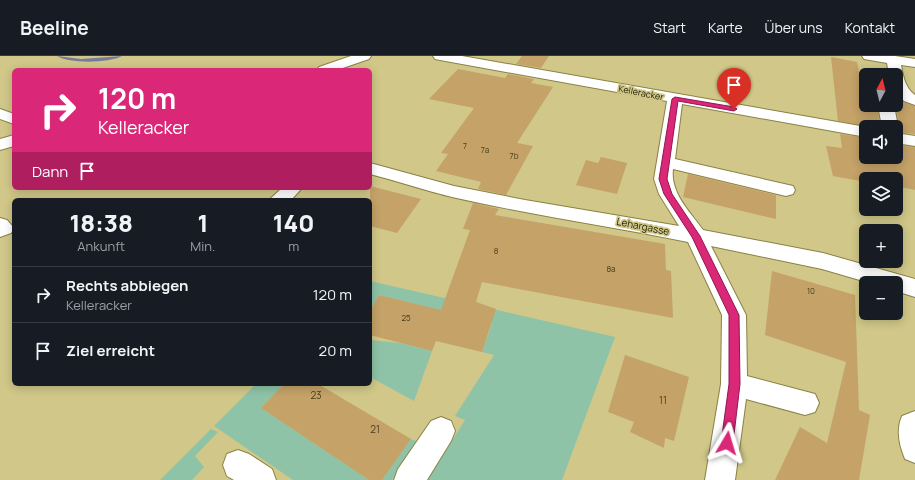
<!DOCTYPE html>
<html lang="de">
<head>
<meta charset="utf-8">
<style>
  :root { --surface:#171b24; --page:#20242c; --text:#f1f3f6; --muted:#9ea1a6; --line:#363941 }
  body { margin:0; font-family:Manrope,sans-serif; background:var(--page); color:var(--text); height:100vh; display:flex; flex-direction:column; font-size:15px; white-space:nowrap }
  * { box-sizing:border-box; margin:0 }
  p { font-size:13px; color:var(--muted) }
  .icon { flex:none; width:22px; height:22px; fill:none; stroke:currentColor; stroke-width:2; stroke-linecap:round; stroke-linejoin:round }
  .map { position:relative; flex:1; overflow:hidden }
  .side { position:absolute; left:12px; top:142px; width:360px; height:188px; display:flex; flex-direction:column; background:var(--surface); border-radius:6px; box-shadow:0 2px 10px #0003 }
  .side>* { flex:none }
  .guide { position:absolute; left:12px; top:12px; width:360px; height:122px; border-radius:6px; box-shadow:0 2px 10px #0003; background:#db2777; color:#fff; overflow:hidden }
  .needle { width:26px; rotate:7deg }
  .buttons { position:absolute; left:859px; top:12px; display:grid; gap:8px }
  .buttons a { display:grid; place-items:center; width:44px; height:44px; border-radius:6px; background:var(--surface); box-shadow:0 2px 10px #0003; font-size:20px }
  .pin { position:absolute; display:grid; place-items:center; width:34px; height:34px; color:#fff; margin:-41px -17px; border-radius:50% 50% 50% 0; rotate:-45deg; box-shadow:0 0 4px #0007 }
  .pin .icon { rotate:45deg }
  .me { position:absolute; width:44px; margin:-22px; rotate:7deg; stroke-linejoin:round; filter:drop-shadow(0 0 3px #0008) }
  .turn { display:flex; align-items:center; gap:14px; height:84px; padding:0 20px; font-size:18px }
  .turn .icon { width:52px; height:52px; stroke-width:2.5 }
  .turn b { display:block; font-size:28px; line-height:34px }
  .then { display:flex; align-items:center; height:38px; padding:0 20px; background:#0003; gap:8px; font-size:15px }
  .eta { display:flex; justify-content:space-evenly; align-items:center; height:68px; text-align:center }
  .eta b { font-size:24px; font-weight:800; line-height:28px }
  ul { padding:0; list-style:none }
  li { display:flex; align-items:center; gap:12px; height:56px; padding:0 20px; border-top:1px solid var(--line) }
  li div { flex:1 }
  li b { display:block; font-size:15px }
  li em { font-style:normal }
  header { display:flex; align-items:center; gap:24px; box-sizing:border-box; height:56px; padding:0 20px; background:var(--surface); border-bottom:1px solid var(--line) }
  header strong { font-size:19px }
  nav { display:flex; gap:22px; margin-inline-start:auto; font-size:14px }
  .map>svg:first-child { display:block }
  .green { fill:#8ec3a7 }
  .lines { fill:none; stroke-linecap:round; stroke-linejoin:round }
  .stream { fill:#787a9c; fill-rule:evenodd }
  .building { fill:#c4a268 }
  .minor-casing { stroke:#8a8144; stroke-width:2 }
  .minor { fill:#fff; fill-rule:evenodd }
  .route { fill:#db2777; stroke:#8e194d }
  .labels { text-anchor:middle; stroke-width:3.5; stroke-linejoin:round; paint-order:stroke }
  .number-label { font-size:8px; fill:#493e1d }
  .far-street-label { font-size:9px; fill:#201c04; stroke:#d0c788 }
  .street-label { font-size:10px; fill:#201c04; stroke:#d0c788 }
  .near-number-label { font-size:10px; fill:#493e1d }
</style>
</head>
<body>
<header>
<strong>Beeline</strong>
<nav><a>Start</a><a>Karte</a><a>Über uns</a><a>Kontakt</a></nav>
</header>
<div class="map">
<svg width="915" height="424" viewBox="0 0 915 424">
  <rect width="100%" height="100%" fill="#d0c788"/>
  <path class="green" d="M370,225L615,281L562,424H427L465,364L455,360L494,299L482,296L492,267L379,239L370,255Z
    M370,284L400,287L432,295L414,345L370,321Z
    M256,328H284L261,352L369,424H293L214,370Z
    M211,373L218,376L195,400L204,411L192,424H160Z
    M411,383L418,386L392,424H382Z"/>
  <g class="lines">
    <path class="stream" d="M57,0L81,3L122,0C110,7 69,8 57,0Z"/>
  </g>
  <path class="building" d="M522,0H549L541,12L516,8Z
    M831,1L857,6L859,16L878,19H866V49H877L880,71H868L838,65Z
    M458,13L505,22L508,18L534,23L531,27L553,31L517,87L533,90L506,139L478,133L481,126L436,115L448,98L441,97L474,52L429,43Z
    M896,38L903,46L915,50V78L896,76L899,71L896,49Z
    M840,78L866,82V101H896V89L915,91V134L896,130V123H866V126L833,120L826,90L842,92Z
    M601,101L627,107L617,138L576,129L586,104L598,107Z
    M688,118L776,139V163L683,141Z
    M370,130L421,143L397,177L370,170Z
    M473,147L499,153L495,159L665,188L666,214L671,215L673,262L482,226L476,246L496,253L482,296L436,285L432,295L370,279V255L379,239L441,254L470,174L463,173Z
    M772,215L855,239L859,354L870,359L859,424H775L800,371L827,387L846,306L765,279Z
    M625,299L689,321L674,385L665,382L664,392L630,376L634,366L608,356Z
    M284,328H318L411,383L382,424H369L261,352Z"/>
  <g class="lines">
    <defs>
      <path id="minor" d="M351,0H371L369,3L337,14H317L319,11Z
        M433,0H462L866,71V81L682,48L675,103L793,130L795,134L793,138L786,140L673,113C670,137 690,156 703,174L823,197L915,223V241L896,235V227H870L822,213L711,190L746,259L747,320L815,338L819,347L815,356L805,359L746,343L735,424H705L721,328L722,259L688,186C610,170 530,159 452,141C424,134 397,125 370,118V107L454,130L525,144L679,170L659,138L654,123L667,45L440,4L435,3Z
        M862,0H895L915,3V11L901,9C903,20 905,32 915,39V49L904,45L896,36V19H889L887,7L864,3Z
        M878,49H894L898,71L896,74V71H882Z
        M0,53L14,58V68L0,63Z
        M896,77L915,80V90L896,87Z
        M14,79V90L0,94V83Z
        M282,132H302L291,144H269Z
        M0,162L7,164L14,172L11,177L0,181Z
        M915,355V407L905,403C899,389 896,374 902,360Z
        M441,361L451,365L455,375L451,385L427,424H394L398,413L431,365Z
        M238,394L249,398L272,413L276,424H234L227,420L223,409L227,398Z"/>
    </defs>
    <use href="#minor" class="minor-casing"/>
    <use href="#minor" class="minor"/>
  </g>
  <path class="route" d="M675,41L734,51L737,53L734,55L678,45L667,123L672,138L700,180L739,259L740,328L733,387L731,391L727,393L722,391L721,387L729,328V259L692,181L664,138L659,123L672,43Z"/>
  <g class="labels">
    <g class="number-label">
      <text x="465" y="93">7</text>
      <text x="485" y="97">7a</text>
      <text x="514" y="103">7b</text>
      <text x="496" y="198">8</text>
      <text x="611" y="216">8a</text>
      <text x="811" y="238">10</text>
      <text x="406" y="265">25</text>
    </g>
    <g class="far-street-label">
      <text transform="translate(641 37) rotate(11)" y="3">Kelleracker</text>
    </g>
    <g class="street-label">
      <text transform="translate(643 170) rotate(11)" y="4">Lehargasse</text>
    </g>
    <g class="near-number-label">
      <text x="316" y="343">23</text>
      <text x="663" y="348">11</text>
      <text x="375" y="377">21</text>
    </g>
  </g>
</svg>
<div class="buttons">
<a><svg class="needle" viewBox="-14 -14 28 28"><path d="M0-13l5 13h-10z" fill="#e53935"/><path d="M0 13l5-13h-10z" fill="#9ea1a6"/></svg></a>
<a><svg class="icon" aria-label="sound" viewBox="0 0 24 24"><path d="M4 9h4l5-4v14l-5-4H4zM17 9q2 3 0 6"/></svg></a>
<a><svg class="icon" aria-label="layers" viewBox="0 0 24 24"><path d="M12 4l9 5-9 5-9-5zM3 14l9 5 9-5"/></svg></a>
<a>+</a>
<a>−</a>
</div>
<div class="pin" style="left:734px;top:53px;background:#d93025"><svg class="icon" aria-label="arrive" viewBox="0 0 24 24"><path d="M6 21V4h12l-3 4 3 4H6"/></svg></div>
<svg class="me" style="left:727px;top:387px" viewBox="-20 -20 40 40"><path d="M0-17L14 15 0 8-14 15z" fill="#db2777" stroke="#fff" stroke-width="4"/></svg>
<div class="guide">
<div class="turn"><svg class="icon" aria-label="right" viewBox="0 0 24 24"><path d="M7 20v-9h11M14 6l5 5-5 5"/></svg><div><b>120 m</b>Kelleracker</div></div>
<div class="then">Dann<svg class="icon" aria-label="arrive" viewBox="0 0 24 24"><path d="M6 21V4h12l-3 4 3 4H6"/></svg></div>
</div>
<section class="side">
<div class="eta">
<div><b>18:38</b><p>Ankunft</p></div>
<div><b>1</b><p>Min.</p></div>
<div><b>140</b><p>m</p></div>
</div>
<ul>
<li><svg class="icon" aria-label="right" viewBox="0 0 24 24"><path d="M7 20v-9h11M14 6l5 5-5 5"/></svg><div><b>Rechts abbiegen</b><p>Kelleracker</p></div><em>120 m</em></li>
<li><svg class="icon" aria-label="arrive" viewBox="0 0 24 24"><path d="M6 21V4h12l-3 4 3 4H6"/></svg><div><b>Ziel erreicht</b></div><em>20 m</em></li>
</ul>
</section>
</div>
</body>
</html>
